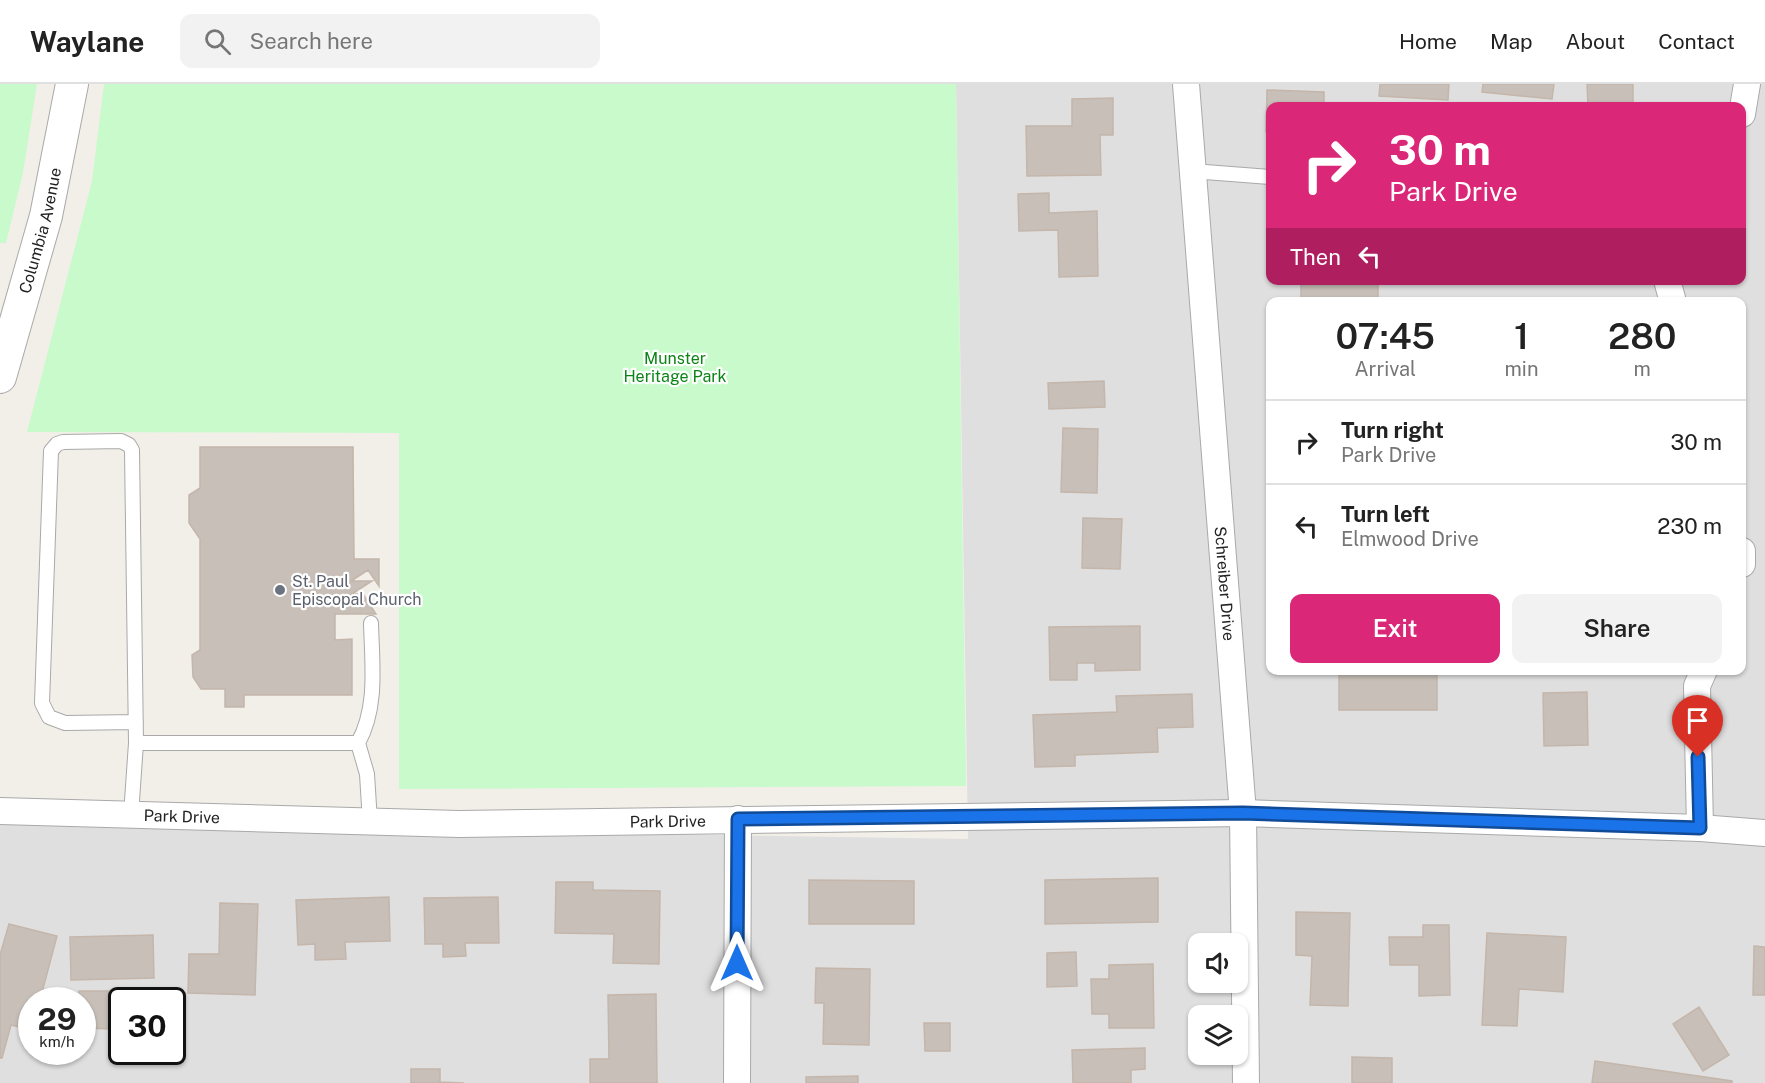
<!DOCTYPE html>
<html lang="en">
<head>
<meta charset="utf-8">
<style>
  :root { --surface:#fff; --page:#f2f2f2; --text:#222; --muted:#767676; --line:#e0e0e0; --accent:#db2777 }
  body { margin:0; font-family:"Public Sans",sans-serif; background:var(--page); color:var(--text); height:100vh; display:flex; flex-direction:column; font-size:22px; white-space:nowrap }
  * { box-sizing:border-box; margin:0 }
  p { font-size:20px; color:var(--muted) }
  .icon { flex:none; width:33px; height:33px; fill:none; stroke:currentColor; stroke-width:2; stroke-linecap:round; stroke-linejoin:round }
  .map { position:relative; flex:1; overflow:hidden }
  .panel { position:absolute; left:1266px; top:213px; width:480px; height:378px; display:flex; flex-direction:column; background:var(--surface); border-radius:12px; box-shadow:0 2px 4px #0004 }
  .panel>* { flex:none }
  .hud { position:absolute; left:1266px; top:18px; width:480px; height:183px; border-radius:12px; box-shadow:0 2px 4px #0004; background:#db2777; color:#fff; overflow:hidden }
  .tools { position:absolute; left:1188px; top:849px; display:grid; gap:12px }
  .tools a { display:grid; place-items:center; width:60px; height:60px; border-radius:12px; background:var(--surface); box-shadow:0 2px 4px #0004; font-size:30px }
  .speed { position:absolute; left:18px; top:903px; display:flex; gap:12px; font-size:30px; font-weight:700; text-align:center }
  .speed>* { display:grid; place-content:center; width:78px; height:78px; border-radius:50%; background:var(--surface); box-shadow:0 2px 4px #0004; line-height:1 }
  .speed small { font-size:15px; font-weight:400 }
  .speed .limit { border:3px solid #111; border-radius:9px; background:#fff; color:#111 }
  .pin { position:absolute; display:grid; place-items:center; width:51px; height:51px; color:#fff; margin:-62px -26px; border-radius:50% 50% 50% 0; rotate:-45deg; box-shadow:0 0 6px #0007 }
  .pin .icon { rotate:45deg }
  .me { position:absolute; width:66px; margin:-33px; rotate:0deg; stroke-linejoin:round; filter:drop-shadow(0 0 4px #0008) }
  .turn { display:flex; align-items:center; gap:21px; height:126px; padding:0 24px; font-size:27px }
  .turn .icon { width:78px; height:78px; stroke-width:2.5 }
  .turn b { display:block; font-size:42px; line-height:51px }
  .then { display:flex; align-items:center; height:57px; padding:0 24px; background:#0003; gap:12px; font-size:22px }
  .eta { display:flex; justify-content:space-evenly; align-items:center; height:102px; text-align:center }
  .eta b { font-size:36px; font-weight:600; line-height:42px }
  .primary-button { display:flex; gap:12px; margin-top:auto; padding:12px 24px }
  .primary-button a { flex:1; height:69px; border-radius:12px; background:var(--accent); color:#fff; font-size:24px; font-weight:600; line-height:69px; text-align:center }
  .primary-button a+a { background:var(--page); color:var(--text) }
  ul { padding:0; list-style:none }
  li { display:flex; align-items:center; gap:18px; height:84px; padding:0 24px; border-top:2px solid var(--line) }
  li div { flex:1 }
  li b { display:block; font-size:22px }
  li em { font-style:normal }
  header { display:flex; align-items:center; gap:36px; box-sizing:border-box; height:84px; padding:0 30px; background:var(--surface); border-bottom:2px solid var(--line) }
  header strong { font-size:28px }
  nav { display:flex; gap:33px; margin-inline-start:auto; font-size:21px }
  .search { width:420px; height:54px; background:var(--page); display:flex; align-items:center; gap:15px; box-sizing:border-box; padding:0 21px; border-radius:12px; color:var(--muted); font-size:22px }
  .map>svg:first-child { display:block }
  .residential { fill:#e0dfdf; fill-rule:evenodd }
  .park { fill:#c8facc }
  .building { fill:#c7bfb8; stroke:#c4b6ab; stroke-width:1.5 }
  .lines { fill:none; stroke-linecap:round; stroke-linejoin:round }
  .service-casing { stroke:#a9a9a9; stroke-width:16 }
  .minor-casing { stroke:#a9a9a9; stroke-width:28 }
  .tertiary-casing { stroke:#a9a9a9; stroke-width:34 }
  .service { stroke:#fff; stroke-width:14 }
  .minor { stroke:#fff; stroke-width:26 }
  .tertiary { stroke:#fff; stroke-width:32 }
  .route-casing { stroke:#114b97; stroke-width:15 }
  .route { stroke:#1a73e8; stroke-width:10 }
  .worship-dot { fill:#6b7280; stroke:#fff; stroke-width:2 }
  .labels { text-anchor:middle; stroke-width:4.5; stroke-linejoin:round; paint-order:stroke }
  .street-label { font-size:16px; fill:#222; stroke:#fff }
  .park-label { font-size:16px; fill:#0c8416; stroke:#fff }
  .worship-label { font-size:16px; fill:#5b616d; stroke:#fff; text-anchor:start }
</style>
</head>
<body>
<header>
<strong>Waylane</strong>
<div class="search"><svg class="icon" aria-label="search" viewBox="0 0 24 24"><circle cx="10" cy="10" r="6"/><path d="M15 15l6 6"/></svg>Search here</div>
<nav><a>Home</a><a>Map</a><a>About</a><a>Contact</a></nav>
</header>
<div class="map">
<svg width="1765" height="999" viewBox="0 0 1765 999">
  <rect width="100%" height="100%" fill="#f2efe9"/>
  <path class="residential" d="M956,0H1765V999H0V740L968,755ZM1270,22H1742V196H1270ZM1270,218H1742V586H1270ZM1198,860H1238V898H1198ZM32,916H82V968H32ZM122,916H172V968H122ZM1198,932H1238V970H1198Z"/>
  <path class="park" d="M0,0H37L23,89L6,159H0Z
    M104,0H956L966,702L399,705V349L27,348L92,97Z"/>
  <path class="building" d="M1380,0H1449L1448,16L1379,12Z
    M1483,0H1554L1552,15L1482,8Z
    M1587,0H1633V22H1588Z
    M1267,6L1324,8V22H1270V48H1266Z
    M1113,14V51H1100L1101,91L1027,92L1026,42H1072V15Z
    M1049,109V129L1097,127L1098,192L1059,193L1058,146L1019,147L1018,110Z
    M1301,196H1378V218H1301Z
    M1104,297L1105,323L1049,325L1048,299Z
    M1063,344L1098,345L1097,409L1061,408Z
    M200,363H353L354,475H379V502L368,486L351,497H372L352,510H363L376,530H335V556L352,555V611H244V623H225V605H201L193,593L192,571L200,566V455L189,439V411L200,404Z
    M1083,434L1122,435L1120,485L1082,484Z
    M1140,542V586L1095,587V579H1077V596H1050L1049,543Z
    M1339,586H1437V626H1339Z
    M1587,608L1588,661L1544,662L1543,609Z
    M1192,610L1193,643L1157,644L1158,668L1075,671V682L1035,683L1033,631L1117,628L1116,612Z
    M1158,794V838L1045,840V796Z
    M809,796L914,797V840H809Z
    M556,798H593V806L660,807L659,880L613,879L614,850L555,849Z
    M389,813L390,857L345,858L346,875L315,876V860L298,861L296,816Z
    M498,813L499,859H465L466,872L443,873V860H425L424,814Z
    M220,819L258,820L255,911L188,909L189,870H219Z
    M1296,828L1350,829L1348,922L1310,921L1312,872L1296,871Z
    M9,840L57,852L40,916H32V946L11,941L2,974H0V871Z
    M1423,841H1449L1450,911L1419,912V881H1390L1389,853H1423Z
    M1487,849L1566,853L1563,908L1519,905L1517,942L1482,941Z
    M153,851L154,894L71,896L70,853Z
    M1754,862L1765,863V911H1753Z
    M1076,868L1077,902L1047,903V869Z
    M1153,880L1154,944H1109V930H1092L1091,895H1109V881Z
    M816,884L870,885L869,961L823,960L824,919H815Z
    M79,907H114L113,945L82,944V916H79Z
    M656,910L657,999H590V975H609L608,911Z
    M1699,923L1729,971L1703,987L1673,940Z
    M924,939H950V967H925Z
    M1145,964V985L1131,986V999H1073L1072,966Z
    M1352,973L1392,974V999H1352Z
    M1595,977L1732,997V999H1592Z
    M411,985H440V998L464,999H411Z
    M858,992V999H806V993Z"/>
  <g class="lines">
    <defs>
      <path id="service" d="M1192,87L1270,93
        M136,638L65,639L49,633L42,619L51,367L57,360L63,358L121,357L129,361L132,366L136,659
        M358,659C378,623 372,580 371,539
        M131,731L136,659H358L367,690L370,738"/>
      <g id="minor">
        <path id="s1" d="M1186,0L1243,729L1246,999"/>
        <path d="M1742,30L1747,0"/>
        <path d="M1667,196L1673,218"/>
        <path d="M1742,467V480"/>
        <path id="s2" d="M0,727L459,740L1243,729L1700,744L1765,749"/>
        <path d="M1700,744L1697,602L1704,586"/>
        <path d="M737,999L738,735"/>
      </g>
      <g id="tertiary">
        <path id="s3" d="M0,293L46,132L72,0"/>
      </g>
    </defs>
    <use href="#service" class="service-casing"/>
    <use href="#minor" class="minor-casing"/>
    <use href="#tertiary" class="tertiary-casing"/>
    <use href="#service" class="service"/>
    <use href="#minor" class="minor"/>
    <use href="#tertiary" class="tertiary"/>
  </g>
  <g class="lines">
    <defs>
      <path id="route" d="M737,879L738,735L1243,729L1700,744L1698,673"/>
    </defs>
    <use href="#route" class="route-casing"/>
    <use href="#route" class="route"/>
  </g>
  <circle class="worship-dot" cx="280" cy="506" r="6"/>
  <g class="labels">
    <g class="street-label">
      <text dy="6" stroke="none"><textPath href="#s3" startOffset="152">Columbia Avenue</textPath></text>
      <text dy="6" stroke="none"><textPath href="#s1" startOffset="501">Schreiber Drive</textPath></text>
      <text dy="6" stroke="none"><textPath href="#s2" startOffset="182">Park Drive</textPath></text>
      <text dy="6" stroke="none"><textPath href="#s2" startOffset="668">Park Drive</textPath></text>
    </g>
    <g class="park-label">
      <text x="675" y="280">Munster<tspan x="675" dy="18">Heritage Park</tspan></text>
    </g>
    <g class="worship-label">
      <text x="292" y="503">St. Paul<tspan x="292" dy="18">Episcopal Church</tspan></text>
    </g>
  </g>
</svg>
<div class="tools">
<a><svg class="icon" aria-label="sound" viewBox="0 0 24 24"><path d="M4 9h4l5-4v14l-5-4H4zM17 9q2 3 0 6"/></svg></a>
<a><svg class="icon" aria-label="layers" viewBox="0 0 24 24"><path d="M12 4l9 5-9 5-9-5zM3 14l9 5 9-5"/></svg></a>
</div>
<div class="speed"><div>29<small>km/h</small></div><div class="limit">30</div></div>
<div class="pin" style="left:1698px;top:673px;background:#d93025"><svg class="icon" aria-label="arrive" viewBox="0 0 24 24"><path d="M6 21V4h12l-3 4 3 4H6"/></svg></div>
<svg class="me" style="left:737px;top:879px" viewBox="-20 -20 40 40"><path d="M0-17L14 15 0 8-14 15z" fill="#1a73e8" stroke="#fff" stroke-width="4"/></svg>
<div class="hud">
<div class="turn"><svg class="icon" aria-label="right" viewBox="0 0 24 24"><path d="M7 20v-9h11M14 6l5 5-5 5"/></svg><div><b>30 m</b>Park Drive</div></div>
<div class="then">Then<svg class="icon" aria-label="left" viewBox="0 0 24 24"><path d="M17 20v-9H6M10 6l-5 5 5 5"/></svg></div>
</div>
<section class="panel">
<div class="eta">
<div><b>07:45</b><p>Arrival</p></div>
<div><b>1</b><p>min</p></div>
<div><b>280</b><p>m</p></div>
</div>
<ul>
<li><svg class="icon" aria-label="right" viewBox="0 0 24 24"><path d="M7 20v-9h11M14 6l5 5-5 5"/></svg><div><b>Turn right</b><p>Park Drive</p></div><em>30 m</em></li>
<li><svg class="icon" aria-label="left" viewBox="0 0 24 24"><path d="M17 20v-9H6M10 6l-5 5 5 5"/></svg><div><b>Turn left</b><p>Elmwood Drive</p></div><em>230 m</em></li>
</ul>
<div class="primary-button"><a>Exit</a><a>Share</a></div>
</section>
</div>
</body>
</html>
